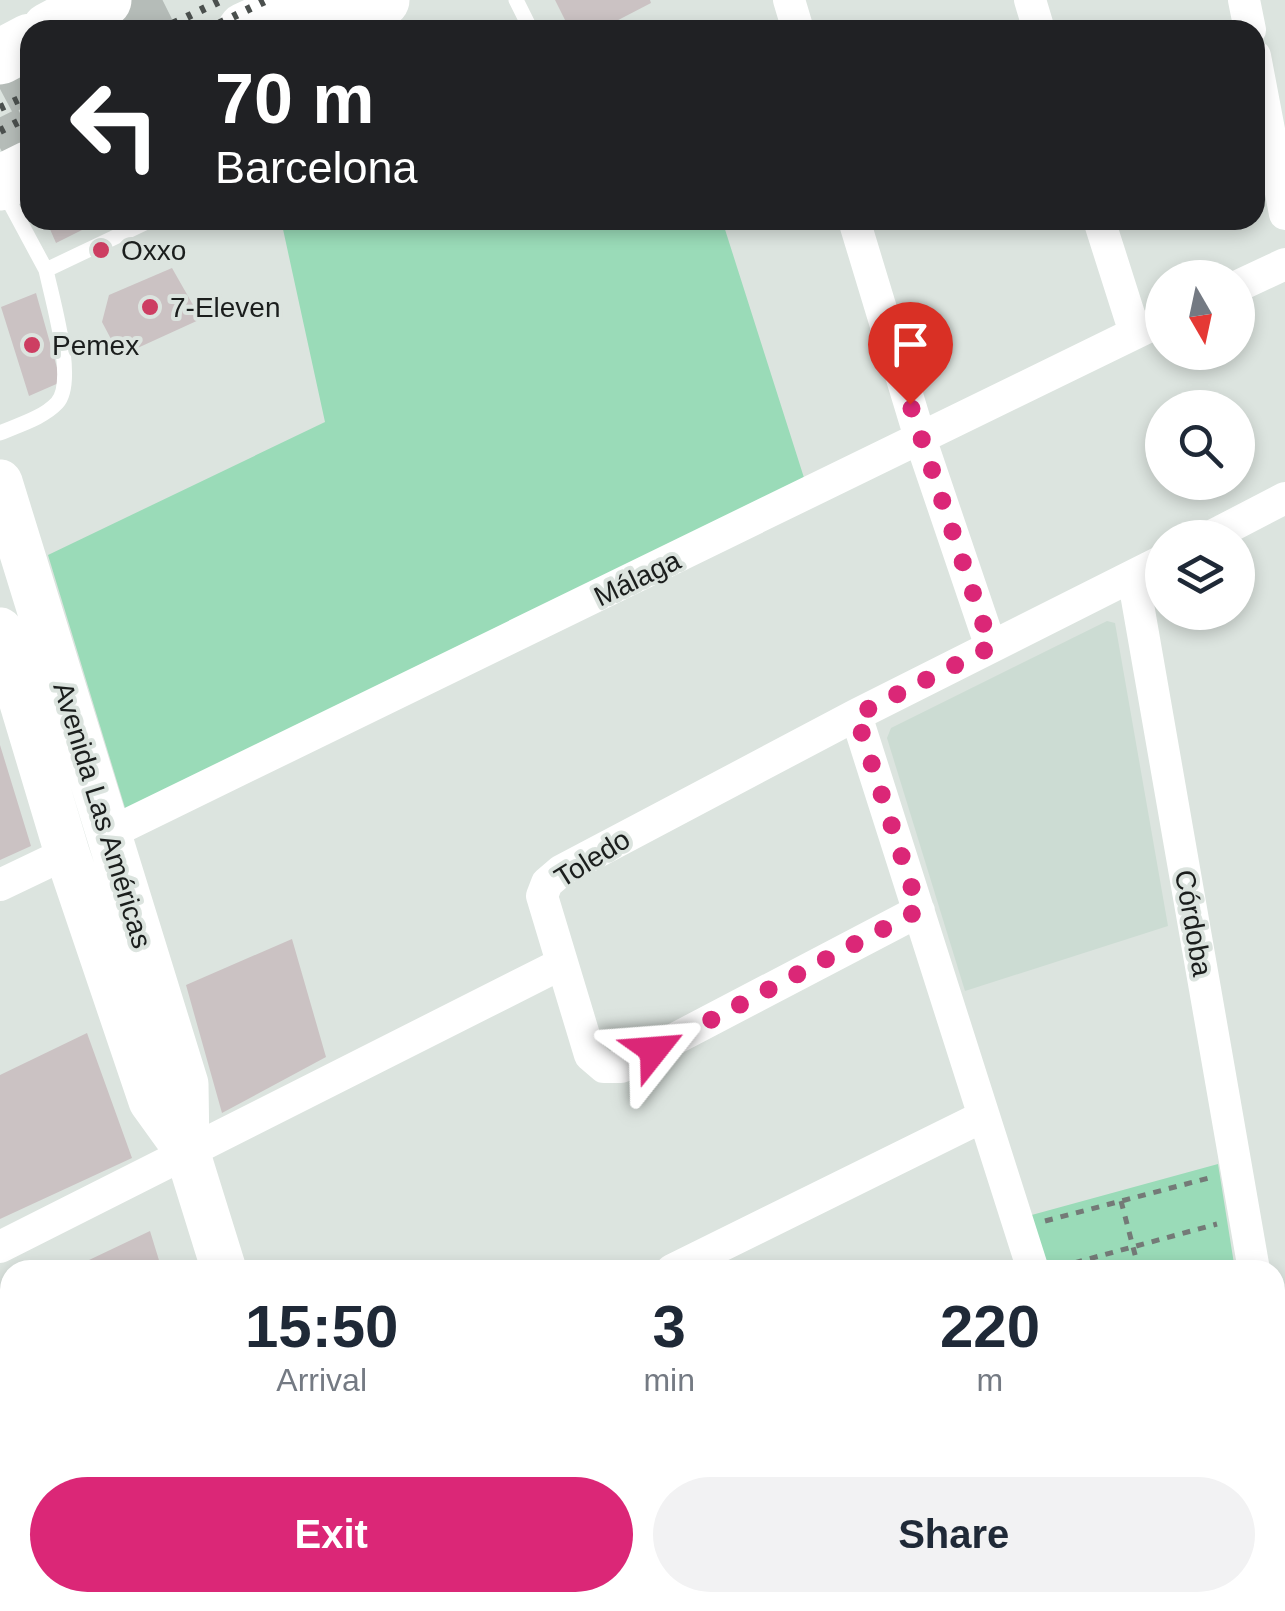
<!DOCTYPE html>
<html lang="en">
<head>
<meta charset="utf-8">
<style>
  :root { --surface:#fff; --page:#f2f2f3; --text:#1f2937; --muted:#747a83; --accent:#db2777 }
  body { margin:0; font-family:Helvetica,sans-serif; background:var(--page); color:var(--text); height:100vh; display:flex; flex-direction:column; font-size:38px; white-space:nowrap }
  * { box-sizing:border-box; margin:0 }
  p { font-size:32px; color:var(--muted) }
  .icon { flex:none; width:55px; height:55px; fill:none; stroke:currentColor; stroke-width:2; stroke-linecap:round; stroke-linejoin:round }
  .map { position:relative; flex:1; overflow:hidden }
  .panel { position:absolute; left:0px; top:1260px; width:1285px; height:352px; display:flex; flex-direction:column; background:var(--surface); border-radius:30px 30px 0 0; box-shadow:0 5px 15px #0003 }
  .panel>* { flex:none }
  .hud { position:absolute; left:20px; top:20px; width:1245px; height:210px; border-radius:30px; box-shadow:0 5px 15px #0003; background:#202124; color:#fff; overflow:hidden }
  .needle { width:65px; rotate:171deg }
  .fabs { position:absolute; left:1145px; top:260px; display:grid; gap:20px }
  .fabs a { display:grid; place-items:center; width:110px; height:110px; border-radius:50%; background:var(--surface); box-shadow:0 5px 15px #0003; font-size:50px }
  .pin { position:absolute; display:grid; place-items:center; width:85px; height:85px; color:#fff; margin:-102px -42px; border-radius:50% 50% 50% 0; rotate:-45deg; box-shadow:0 0 10px #0007 }
  .pin .icon { rotate:45deg }
  .me { position:absolute; width:110px; margin:-55px; rotate:62deg; stroke-linejoin:round; filter:drop-shadow(0 0 8px #0008) }
  .turn { display:flex; align-items:center; gap:35px; height:210px; padding:0 30px; font-size:45px }
  .turn .icon { width:130px; height:130px; stroke-width:2.5 }
  .turn b { display:block; font-size:70px; line-height:85px }
  .eta { display:flex; justify-content:space-evenly; align-items:center; height:170px; text-align:center }
  .eta b { font-size:60px; font-weight:600; line-height:70px }
  .primary-button { display:flex; gap:20px; margin-top:auto; padding:20px 30px }
  .primary-button a { flex:1; height:115px; border-radius:60px; background:var(--accent); color:#fff; font-size:40px; font-weight:600; line-height:115px; text-align:center }
  .primary-button a+a { background:var(--page); color:var(--text) }
  .map>svg:first-child { display:block }
  .built { fill:#ccdcd3 }
  .green { fill:#9adbb8 }
  .building { fill:#cbc2c3 }
  .lines { fill:none; stroke-linecap:round; stroke-linejoin:round }
  .highway-tunnel { stroke:#b5bcb8; stroke-width:55; stroke-dasharray:55 28; stroke-linecap:butt }
  .path { stroke:#747a77; stroke-width:5; stroke-dasharray:8 8; stroke-linecap:butt }
  .lane { stroke:#fff; stroke-width:15 }
  .street { stroke:#fff; stroke-width:32 }
  .secondary { stroke:#fff; stroke-width:45 }
  .highway { stroke:#fff; stroke-width:55 }
  .rail { stroke:#4b504e; stroke-width:8; stroke-dasharray:5 10; stroke-linecap:butt }
  .route { stroke:#db2777; stroke-width:18; stroke-dasharray:0 32.4 }
  .poi-dot { fill:#cd3e62; stroke:#dce4df; stroke-width:4 }
  .labels { text-anchor:middle; stroke-width:8; stroke-linejoin:round; paint-order:stroke }
  .poi-label { font-size:28px; fill:#1b1e1d; stroke:#dce4df; text-anchor:start }
  .street-label { font-size:28px; fill:#1b1e1d; stroke:#dce4df }
</style>
</head>
<body>
<div class="map">
<svg width="1285" height="1611" viewBox="0 0 1285 1611">
  <rect width="100%" height="100%" fill="#dce4df"/>
  <path class="built" d="M1107,621L1115,623L1168,926L965,991L887,738L891,728Z"/>
  <path class="green" d="M281,220H722L806,484L126,811L48,555L325,422Z
    M1218,1164L1235,1270H1044L1028,1216Z"/>
  <path class="building" d="M555,0H650L651,3L599,30H570Z
    M46,220H102L56,243Z
    M172,268L201,319L120,356L102,322L109,295Z
    M36,293L61,382L29,396L1,307Z
    M0,745L31,846L0,860Z
    M292,939L326,1057L222,1113L186,985Z
    M87,1033L132,1158L0,1219V1075Z
    M150,1231L162,1270H68Z
    M10,1298V1337L0,1320V1303Z
    M0,1360L10,1381V1580L7,1581L0,1567Z
    M397,1602H472L456,1611H400Z"/>
  <g class="lines">
    <path class="highway-tunnel" d="M116,30L176,0
      M0,89L30,73
      M0,148L30,133"/>
    <path class="path" d="M1121,1201L1139,1270
      M1045,1221L1209,1178
      M1059,1267L1217,1224"/>
    <path class="lane" d="M516,0L531,30
      M3,190L46,270
      M0,433C18,425 43,418 57,403C77,382 52,299 46,270L151,220
      M112,1602L115,1611
      M190,1602L193,1611"/>
    <path class="street" d="M789,0L798,30
      M1030,0L1039,30
      M1244,0L1250,30
      M1255,56L1285,214
      M854,220L921,441L991,647
      M1099,220L1135,333
      M1238,286L1285,264
      M1208,538L1285,498
      M1133,576L1254,1270
      M856,715L1033,1270
      M110,833L1162,320
      M0,885L67,853
      M919,911L621,1067H604L590,1055L542,896L547,883L561,871L856,715L1162,561
      M0,1247L561,964
      M672,1270L984,1116
      M1275,1388L1282,1430
      M719,1602L723,1611
      M1138,1602L1140,1611
      M0,1603L10,1598
      M940,1611L956,1602"/>
    <path class="secondary" d="M0,482L186,1084L187,1151L224,1270
      M0,630L67,853L151,1101L187,1151
      M327,1602L330,1611"/>
    <path class="highway" d="M49,30L104,0
      M245,30L309,0
      M320,30L382,0
      M0,57L30,41
      M0,183L30,168"/>
    <path class="rail" d="M160,30L222,0
      M206,30L267,0
      M0,108L30,94
      M0,131L30,116"/>
  </g>
  <g class="lines">
    <path class="route" d="M654,1050L919,910L856,715L991,647L910,404"/>
  </g>
  <g class="poi-dot">
    <circle cx="101" cy="250" r="10"/>
    <circle cx="150" cy="307" r="10"/>
    <circle cx="32" cy="345" r="10"/>
  </g>
  <g class="labels">
    <g class="poi-label">
      <text x="121" y="260">Oxxo</text>
      <text x="170" y="317">7-Eleven</text>
      <text x="52" y="355">Pemex</text>
    </g>
    <g class="street-label">
      <text transform="translate(637 578) rotate(-26)" y="10">Málaga</text>
      <text transform="translate(103 815) rotate(73)" y="10">Avenida Las Américas</text>
      <text transform="translate(592 858) rotate(-32)" y="10">Toledo</text>
      <text transform="translate(1194 923) rotate(80)" y="10">Córdoba</text>
    </g>
  </g>
</svg>
<div class="fabs">
<a><svg class="needle" viewBox="-14 -14 28 28"><path d="M0-13l5 13h-10z" fill="#e53935"/><path d="M0 13l5-13h-10z" fill="#747a83"/></svg></a>
<a><svg class="icon" aria-label="search" viewBox="0 0 24 24"><circle cx="10" cy="10" r="6"/><path d="M15 15l6 6"/></svg></a>
<a><svg class="icon" aria-label="layers" viewBox="0 0 24 24"><path d="M12 4l9 5-9 5-9-5zM3 14l9 5 9-5"/></svg></a>
</div>
<div class="pin" style="left:910px;top:404px;background:#d93025"><svg class="icon" aria-label="arrive" viewBox="0 0 24 24"><path d="M6 21V4h12l-3 4 3 4H6"/></svg></div>
<svg class="me" style="left:654px;top:1050px" viewBox="-20 -20 40 40"><path d="M0-17L14 15 0 8-14 15z" fill="#db2777" stroke="#fff" stroke-width="4"/></svg>
<div class="hud">
<div class="turn"><svg class="icon" aria-label="left" viewBox="0 0 24 24"><path d="M17 20v-9H6M10 6l-5 5 5 5"/></svg><div><b>70 m</b>Barcelona</div></div>
</div>
<section class="panel">
<div class="eta">
<div><b>15:50</b><p>Arrival</p></div>
<div><b>3</b><p>min</p></div>
<div><b>220</b><p>m</p></div>
</div>
<div class="primary-button"><a>Exit</a><a>Share</a></div>
</section>
</div>
</body>
</html>
